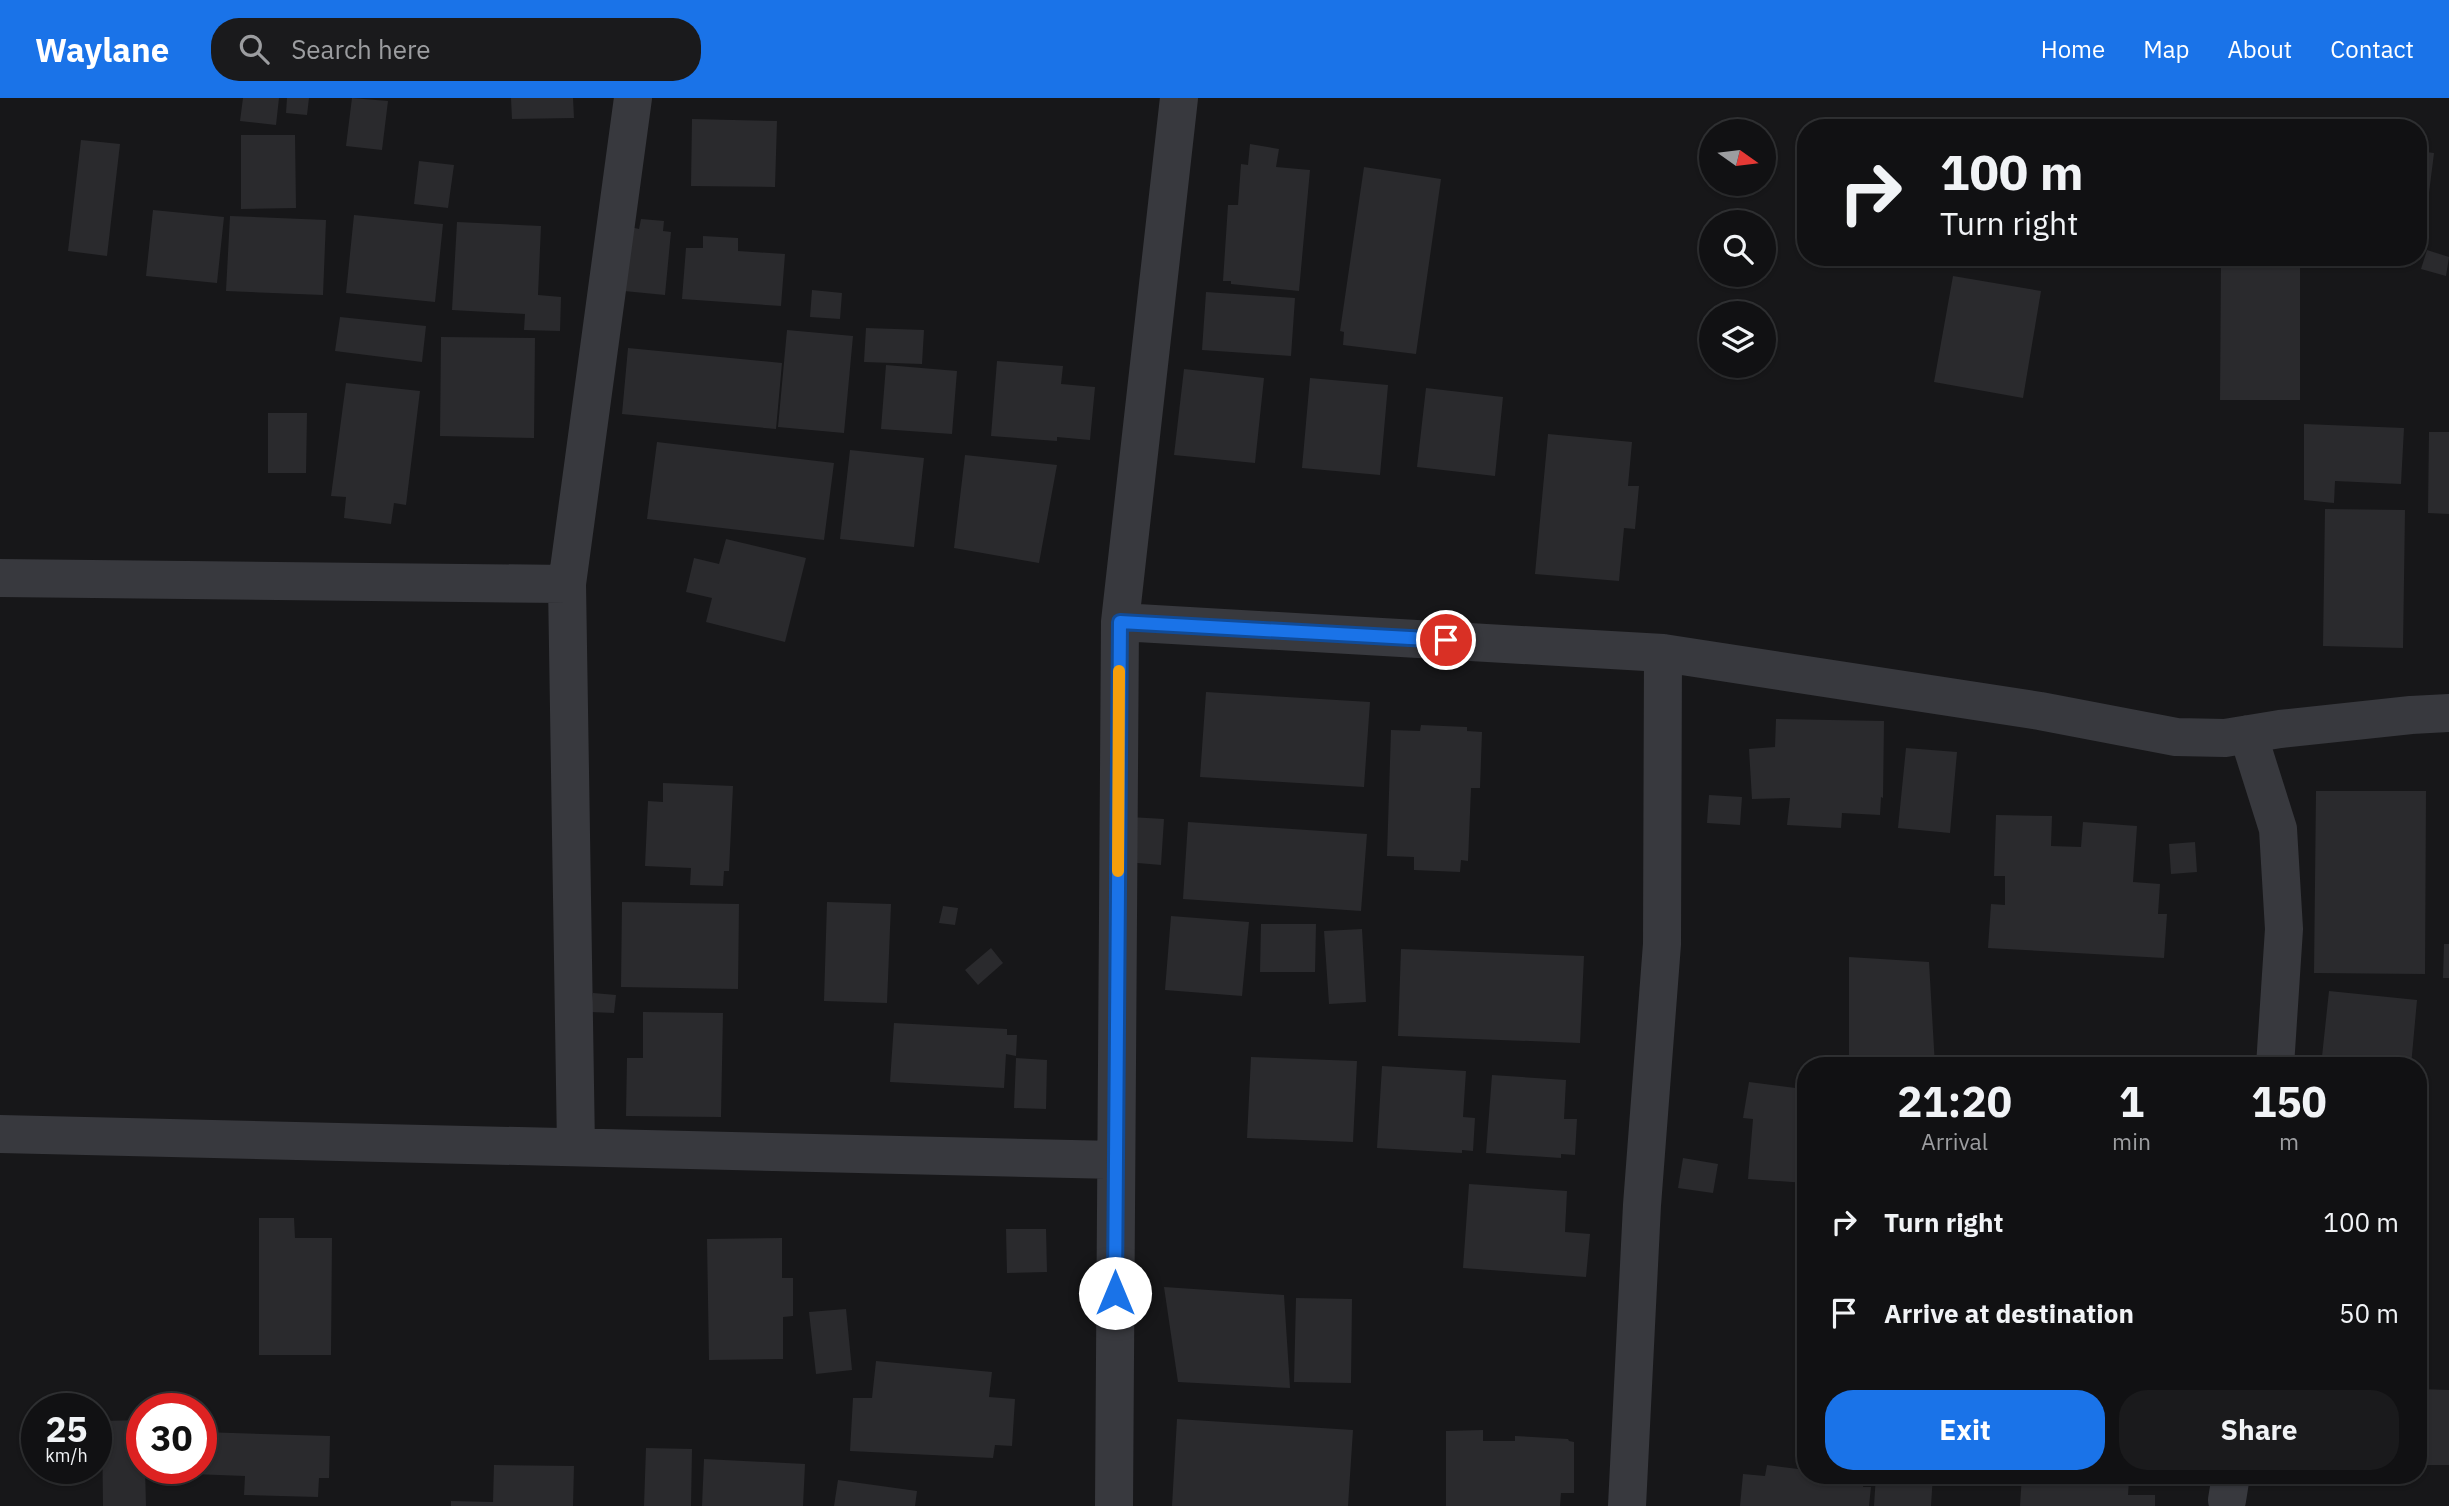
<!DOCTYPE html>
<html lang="en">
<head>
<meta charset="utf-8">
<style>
  :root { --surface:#111113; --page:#1a1a1c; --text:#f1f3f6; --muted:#9c9da0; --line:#303133; --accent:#1a73e8 }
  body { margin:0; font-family:"IBM Plex Sans",sans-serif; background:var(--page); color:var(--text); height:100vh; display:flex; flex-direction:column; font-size:26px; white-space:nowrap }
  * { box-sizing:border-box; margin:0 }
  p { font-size:23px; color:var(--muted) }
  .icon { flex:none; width:38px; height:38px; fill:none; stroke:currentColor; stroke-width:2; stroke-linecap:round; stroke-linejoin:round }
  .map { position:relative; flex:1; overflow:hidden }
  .side { position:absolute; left:1797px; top:959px; width:630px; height:427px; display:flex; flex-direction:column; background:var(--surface); border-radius:28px; box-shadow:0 2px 5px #0004,0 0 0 2px var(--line) }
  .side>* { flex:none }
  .guide { position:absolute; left:1797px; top:21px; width:630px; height:147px; border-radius:28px; box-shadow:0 2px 5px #0004,0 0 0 2px var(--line); background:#111113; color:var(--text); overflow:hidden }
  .needle { width:46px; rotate:104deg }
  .controls { position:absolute; left:1699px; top:21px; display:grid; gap:14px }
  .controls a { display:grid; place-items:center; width:77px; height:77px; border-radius:50%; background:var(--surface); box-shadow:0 2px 5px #0004,0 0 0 2px var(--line); font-size:35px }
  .speed { position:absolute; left:21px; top:1295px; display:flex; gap:14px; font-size:35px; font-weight:700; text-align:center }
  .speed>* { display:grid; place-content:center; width:91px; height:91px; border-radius:50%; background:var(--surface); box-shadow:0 2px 5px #0004,0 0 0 2px var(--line); line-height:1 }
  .speed small { font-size:18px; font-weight:400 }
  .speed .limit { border:10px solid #d22; background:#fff; color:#111 }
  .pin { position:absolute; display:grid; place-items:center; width:60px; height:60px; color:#fff; margin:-30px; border:4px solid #fff; border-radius:50%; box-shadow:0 2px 7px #0007 }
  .me { position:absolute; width:77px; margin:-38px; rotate:0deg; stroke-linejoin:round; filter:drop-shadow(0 0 5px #0008) }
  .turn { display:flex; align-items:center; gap:24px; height:147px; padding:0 28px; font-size:32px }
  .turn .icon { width:91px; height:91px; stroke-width:2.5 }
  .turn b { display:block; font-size:49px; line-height:60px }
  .eta { display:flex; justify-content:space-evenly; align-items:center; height:119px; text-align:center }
  .eta b { font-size:42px; font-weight:700; line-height:49px }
  .primary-button { display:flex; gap:14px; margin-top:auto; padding:14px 28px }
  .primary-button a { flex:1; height:80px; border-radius:28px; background:var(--accent); color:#fff; font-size:28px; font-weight:700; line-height:80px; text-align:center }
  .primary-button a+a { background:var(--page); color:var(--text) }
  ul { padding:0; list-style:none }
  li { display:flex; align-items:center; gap:21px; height:91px; padding:0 28px }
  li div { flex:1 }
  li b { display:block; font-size:26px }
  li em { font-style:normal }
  header { display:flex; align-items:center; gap:42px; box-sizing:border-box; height:98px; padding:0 35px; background:var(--accent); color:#fff }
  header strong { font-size:33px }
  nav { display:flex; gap:38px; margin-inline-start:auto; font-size:24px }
  .search { width:490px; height:63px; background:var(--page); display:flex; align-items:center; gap:18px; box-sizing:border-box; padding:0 24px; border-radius:28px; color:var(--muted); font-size:26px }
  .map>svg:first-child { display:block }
  .building { fill:#2a2a2d }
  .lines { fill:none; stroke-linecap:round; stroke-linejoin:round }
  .minor { stroke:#38393e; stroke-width:38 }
  .route-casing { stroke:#114b97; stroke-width:18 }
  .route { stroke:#1a73e8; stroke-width:12 }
  .slow { stroke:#f59e0b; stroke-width:12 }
</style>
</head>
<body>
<header>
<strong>Waylane</strong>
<div class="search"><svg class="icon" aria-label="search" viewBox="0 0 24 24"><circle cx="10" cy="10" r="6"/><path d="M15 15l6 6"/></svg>Search here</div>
<nav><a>Home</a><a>Map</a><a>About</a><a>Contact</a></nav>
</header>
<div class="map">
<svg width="2449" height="1408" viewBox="0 0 2449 1408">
  <rect width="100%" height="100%" fill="#171719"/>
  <path class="building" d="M243,0H279L276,27L240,23Z
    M287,0H309L307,17L286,15Z
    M352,0L388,3L382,52L346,48Z
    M511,0H573L574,20L512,21Z
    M692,21L777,23L775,89L691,88Z
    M241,37H295L296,110L241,111Z
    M81,42L120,46L107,158L68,153Z
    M1250,46L1279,51L1276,69L1310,72L1299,193L1231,186V183H1223L1228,107H1238L1241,66L1248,67Z
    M2418,53L2434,55L2426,119L2418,118Z
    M419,63L454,67L448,110L414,106Z
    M1364,69L1441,81L1416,256L1343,247L1344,234L1340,233Z
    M153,112L224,119L217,185L146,178Z
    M354,117L443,126L435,204L346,195Z
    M230,118L326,122L323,197L226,193Z
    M641,121L664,123L663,133L671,134L665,197L624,193L630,129L639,131Z
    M457,124L541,128L538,197L561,199L560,233L524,232L525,216L452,212Z
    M703,138L738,140V153L785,156L781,208L682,201L686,150H703Z
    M2427,152L2449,159L2446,178L2421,171Z
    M2221,159H2300V302H2220Z
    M1953,178L2041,193L2023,300L1934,284Z
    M812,192L842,195L840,221L810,219Z
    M1206,194L1295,200L1291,258L1202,252Z
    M340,219L426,228L422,264L335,253Z
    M866,230L924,232L922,266L864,264Z
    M787,232L853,238L844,335L778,329Z
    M441,239L535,240L534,340L440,338Z
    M628,250L782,265L776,331L622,316Z
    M997,263L1063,268L1061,286L1095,289L1090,342L1057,339V343L991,338Z
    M886,267L957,273L952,336L881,331Z
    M1184,271L1264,280L1255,365L1174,357Z
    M1310,280L1388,287L1380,377L1302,370Z
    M346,285L420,293L406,407L394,405L391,426L344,420L346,399L331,398Z
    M1426,290L1503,299L1495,378L1417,369Z
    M268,315H307L306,375H268Z
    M2304,326L2404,330L2401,386L2335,383L2334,405L2304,402Z
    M2429,334H2449V416L2428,415Z
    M1548,336L1632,344L1628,388H1639L1635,431L1624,430L1619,483L1535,476Z
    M657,344L834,365L824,442L647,421Z
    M850,352L924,360L914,449L840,441Z
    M965,357L1057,367L1039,465L954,450Z
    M2325,411L2405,412L2403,550L2323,548Z
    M726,441L806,460L785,544L706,524L712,500L686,494L694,460L719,466Z
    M1206,594L1370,604L1364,689L1200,679Z
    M1776,621L1884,623L1883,700L1881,699L1880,717L1842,715L1841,730L1787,727L1790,700L1752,701L1749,651L1775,649Z
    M1421,627L1467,629V633L1482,634L1480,690H1471L1468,763L1461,762L1460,774L1414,772V759L1387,758L1391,632L1420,633Z
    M1906,650L1957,654L1950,735L1898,730Z
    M663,685L733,688L729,773H724L723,788L690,787L691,770L645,768L648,703L663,704Z
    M2316,693H2426L2425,876L2314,875Z
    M1709,697L1742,699L1740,727L1707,725Z
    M1996,717L2052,718L2051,748L2081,749L2083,724L2137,728L2133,784L2160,786L2158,816H2167L2164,860L1988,850L1991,806L2005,807V778H1994Z
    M1130,719L1164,721L1161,767L1126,764Z
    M1188,724L1367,736L1361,813L1183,801Z
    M2195,744L2197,774L2171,776L2169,746Z
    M622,804L739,806L738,891L621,889Z
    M827,804L891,806L887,905L824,903Z
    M943,808L958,810L955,827L939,825Z
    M1171,818L1249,824L1242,898L1165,892Z
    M1261,826H1316L1315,874H1260Z
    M1362,831L1366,904L1329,906L1324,833Z
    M2444,846H2449V880H2443Z
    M991,850L1003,865L978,887L965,872Z
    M1401,851L1584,858L1580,945L1398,938Z
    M1849,859L1929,864L1935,968H1849Z
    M2329,893L2417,902L2411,968H2321Z
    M593,895L616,897L614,915L591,914Z
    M643,914L723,915L721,1019L626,1018L627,960H643Z
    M894,925L1007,931V937H1017L1016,958L1006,956L1004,990L890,984Z
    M1251,959L1357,963L1353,1044L1247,1040Z
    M1016,960L1047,962L1046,1011L1014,1010Z
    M1382,968L1466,973L1463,1019L1475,1020L1473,1053L1462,1052V1055L1377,1050Z
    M1492,977L1566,982L1564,1021H1577L1575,1057L1561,1056V1060L1486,1055Z
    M1805,981L1806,1085L1748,1081L1753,1021L1743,1020L1749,984L1803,991Z
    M1683,1060L1718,1066L1713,1095L1678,1090Z
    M1469,1086L1567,1093L1565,1134L1590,1136L1586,1179L1463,1170Z
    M259,1120H294L295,1140H332L331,1257H259Z
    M1006,1131H1046L1047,1174L1007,1175Z
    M782,1140V1180H793V1218L783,1219V1261L709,1262L707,1141Z
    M1164,1189L1284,1197L1290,1290L1178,1284Z
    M1296,1200L1352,1201L1351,1285L1294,1284Z
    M846,1211L852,1272L816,1276L809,1214Z
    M876,1263L992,1274L989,1299L1015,1301L1012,1348L995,1347L993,1360L850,1353L853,1300H872Z
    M2418,1291L2449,1292V1367H2418Z
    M1177,1321L1353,1332L1348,1408H1172Z
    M142,1322V1370H145L146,1408H103L102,1323Z
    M1483,1332V1343H1515V1338L1568,1341L1569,1343L1574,1344V1395H1561L1560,1408H1446V1333Z
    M201,1334L330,1338L329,1380H319L318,1399L244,1397L245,1378L166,1375V1370H201Z
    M646,1350L692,1351L691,1408H644Z
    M704,1361L805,1366L803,1408H702Z
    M494,1367L574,1368L573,1408H451V1403L493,1404Z
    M1767,1367L1806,1372V1377H1865L1863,1389H1871L1869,1408H1740L1743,1376L1765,1378Z
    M1876,1377H1933L1931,1408H1874Z
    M2022,1377L2129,1382L2128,1397H2155V1408H2020Z
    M838,1382L917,1393L915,1408H834Z"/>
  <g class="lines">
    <path class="minor" d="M0,480L567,486
      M1120,524L1663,555L2040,613L2176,639L2225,640L2280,631L2411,617L2449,615
      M2248,636L2278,731L2284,831L2275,968
      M0,1036L1116,1062
      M576,1049L567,486L633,0
      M2227,1402L2231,1377
      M1114,1408L1120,524L1179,0
      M1627,1408L1642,1107L1662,846L1663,555"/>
  </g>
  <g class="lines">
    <defs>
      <path id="route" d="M1115,1195L1120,524L1446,542"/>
    </defs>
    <use href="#route" class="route-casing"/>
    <use href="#route" class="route"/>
    <path class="slow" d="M1118,773L1119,573"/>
  </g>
</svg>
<div class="controls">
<a><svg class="needle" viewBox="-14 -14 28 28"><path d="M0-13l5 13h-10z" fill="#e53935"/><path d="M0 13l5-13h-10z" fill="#9c9da0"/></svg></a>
<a><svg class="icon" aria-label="search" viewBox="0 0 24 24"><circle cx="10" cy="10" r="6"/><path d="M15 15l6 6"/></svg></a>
<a><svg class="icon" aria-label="layers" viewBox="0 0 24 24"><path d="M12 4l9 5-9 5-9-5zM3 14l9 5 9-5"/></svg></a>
</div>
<div class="speed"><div>25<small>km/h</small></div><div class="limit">30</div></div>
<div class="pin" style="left:1446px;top:542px;background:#d93025"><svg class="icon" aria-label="arrive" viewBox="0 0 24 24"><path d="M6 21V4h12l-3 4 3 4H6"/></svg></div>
<svg class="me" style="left:1115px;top:1195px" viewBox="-20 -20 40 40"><circle r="19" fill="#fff"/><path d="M0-13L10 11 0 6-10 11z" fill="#1a73e8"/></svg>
<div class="guide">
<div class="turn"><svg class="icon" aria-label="right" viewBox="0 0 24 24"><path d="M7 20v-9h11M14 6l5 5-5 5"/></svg><div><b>100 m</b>Turn right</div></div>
</div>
<section class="side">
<div class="eta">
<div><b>21:20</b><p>Arrival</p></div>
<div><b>1</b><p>min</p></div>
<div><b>150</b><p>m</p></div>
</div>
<ul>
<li><svg class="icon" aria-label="right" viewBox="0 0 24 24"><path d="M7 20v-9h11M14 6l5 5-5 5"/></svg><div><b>Turn right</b></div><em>100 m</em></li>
<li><svg class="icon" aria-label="arrive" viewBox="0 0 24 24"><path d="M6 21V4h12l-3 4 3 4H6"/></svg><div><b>Arrive at destination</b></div><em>50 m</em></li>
</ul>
<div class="primary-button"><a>Exit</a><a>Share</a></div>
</section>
</div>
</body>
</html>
